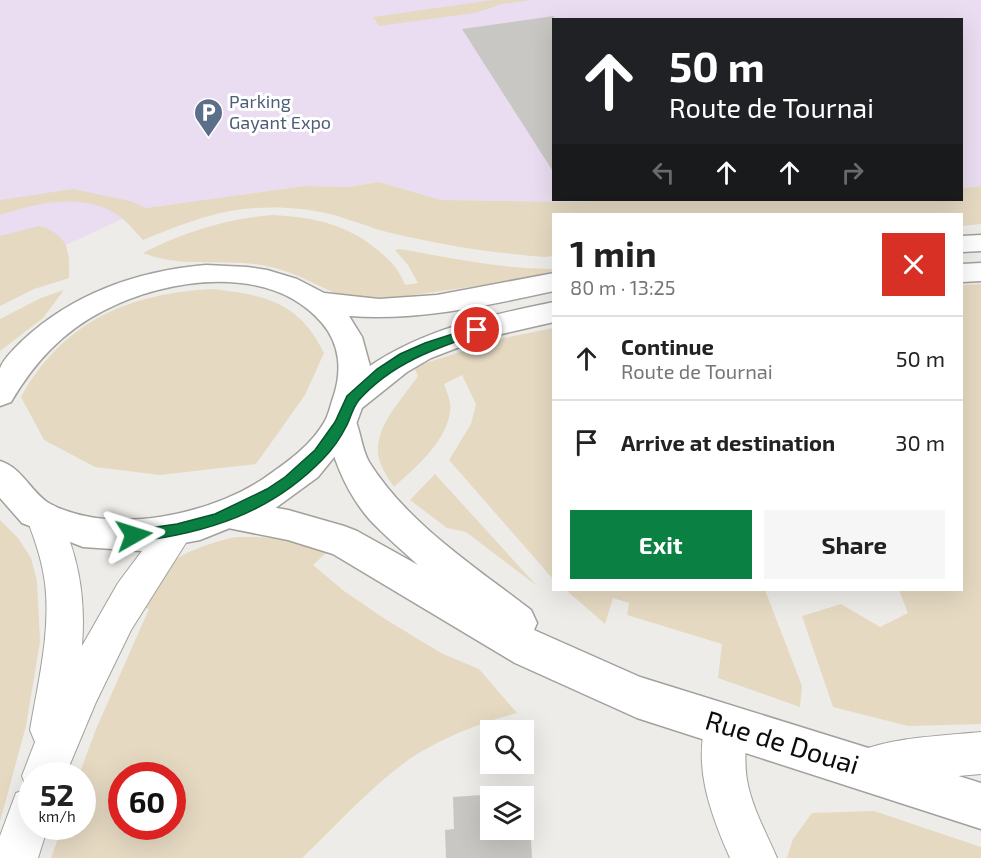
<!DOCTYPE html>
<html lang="en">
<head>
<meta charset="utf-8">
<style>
  :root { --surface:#fff; --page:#f6f6f6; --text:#222; --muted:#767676; --line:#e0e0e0; --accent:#0b8043 }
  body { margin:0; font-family:"Exo 2",sans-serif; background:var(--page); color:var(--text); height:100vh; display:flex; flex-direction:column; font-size:22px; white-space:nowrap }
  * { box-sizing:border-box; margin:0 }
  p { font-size:20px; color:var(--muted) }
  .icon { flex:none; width:33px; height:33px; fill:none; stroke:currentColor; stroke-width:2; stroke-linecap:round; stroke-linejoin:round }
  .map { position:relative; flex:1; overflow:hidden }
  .details { position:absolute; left:552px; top:213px; width:411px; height:378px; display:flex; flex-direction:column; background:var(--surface); border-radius:0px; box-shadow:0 6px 24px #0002 }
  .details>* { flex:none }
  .banner { position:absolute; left:552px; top:18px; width:411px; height:183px; border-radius:0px; box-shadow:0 6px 24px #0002; background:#202124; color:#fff; overflow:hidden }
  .buttons { position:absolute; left:480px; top:720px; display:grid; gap:12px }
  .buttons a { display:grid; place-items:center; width:54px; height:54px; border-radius:0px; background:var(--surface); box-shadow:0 6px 24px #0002; font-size:30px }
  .speed { position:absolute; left:18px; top:762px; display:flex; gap:12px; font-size:30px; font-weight:700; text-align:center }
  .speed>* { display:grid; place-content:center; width:78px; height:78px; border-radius:50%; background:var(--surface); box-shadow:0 6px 24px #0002; line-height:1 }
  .speed small { font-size:15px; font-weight:400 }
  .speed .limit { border:9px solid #d22; background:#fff; color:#111 }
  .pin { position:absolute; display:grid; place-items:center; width:51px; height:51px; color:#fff; margin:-26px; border:3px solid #fff; border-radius:50%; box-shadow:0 2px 6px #0007 }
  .me { position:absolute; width:66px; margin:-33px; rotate:84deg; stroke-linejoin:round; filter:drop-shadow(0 0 4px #0008) }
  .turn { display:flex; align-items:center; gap:21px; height:126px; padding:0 18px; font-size:27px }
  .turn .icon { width:78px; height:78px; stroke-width:2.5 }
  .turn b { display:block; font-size:42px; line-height:51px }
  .lanes { display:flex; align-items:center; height:57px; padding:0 18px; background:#0003; justify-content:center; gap:30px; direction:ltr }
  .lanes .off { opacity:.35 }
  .round { display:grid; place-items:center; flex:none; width:63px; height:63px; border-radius:0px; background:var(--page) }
  .summary { display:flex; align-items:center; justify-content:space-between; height:102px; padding:0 18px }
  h1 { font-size:36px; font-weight:700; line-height:45px }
  .action { display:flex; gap:12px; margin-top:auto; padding:12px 18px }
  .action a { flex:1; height:69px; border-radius:0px; background:var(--accent); color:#fff; font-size:24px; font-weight:700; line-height:69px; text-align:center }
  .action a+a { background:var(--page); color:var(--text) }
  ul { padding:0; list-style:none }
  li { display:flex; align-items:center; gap:18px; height:84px; padding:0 18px; border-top:2px solid var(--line) }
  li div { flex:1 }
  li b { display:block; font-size:22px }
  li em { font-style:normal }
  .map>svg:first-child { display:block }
  .commercial { fill:#eaddf1 }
  .green { fill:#e5d9c2; fill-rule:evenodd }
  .building { fill:#c9c7c4 }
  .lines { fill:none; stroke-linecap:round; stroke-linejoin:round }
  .street-casing { stroke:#a2a09d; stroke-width:2 }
  .secondary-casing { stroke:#a2a09d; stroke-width:3 }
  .primary-casing { stroke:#a2a09d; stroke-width:3 }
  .street { fill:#fff; fill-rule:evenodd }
  .secondary { fill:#fff; fill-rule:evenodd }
  .primary { fill:#fff; fill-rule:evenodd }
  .route { fill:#0b8043; stroke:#07532c; stroke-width:1.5 }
  .labels { text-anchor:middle; stroke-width:6; stroke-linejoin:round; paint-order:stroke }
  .far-service-label { font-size:18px; fill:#4e5e75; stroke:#fff; text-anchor:start }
  .near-street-label { font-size:27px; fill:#0d0c0b; stroke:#fff }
</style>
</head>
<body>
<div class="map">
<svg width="981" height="858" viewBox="0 0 981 858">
  <rect width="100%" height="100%" fill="#eeece9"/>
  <path class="commercial" d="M0,0H981V186L962,188V20H554V200H631L566,202L441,200L379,182L348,187L305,186L146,208L66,245L69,260V278L34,289L0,306Z"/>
  <path class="green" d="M493,0H533L502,4L475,13L379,26L373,17Z
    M379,182L441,200L566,202L631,200H962V188L981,186V224L962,226V214H554L553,256L545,257C492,253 442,245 391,233C370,228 350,219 330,214C302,207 271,206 243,209C208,213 175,227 143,240C136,233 130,225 123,219C88,191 39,202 0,215V200L73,189L130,201L146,208L305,186L348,187Z
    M272,215C313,217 348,224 380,252C391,261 400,271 405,285L418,283L408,265L395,250L400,249C451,258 502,269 553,269V275L406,296L372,298L364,303C333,296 306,276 275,268C231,256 185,270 143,253C184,232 226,219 272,215Z
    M39,226C68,234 70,250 69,278L34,289L0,306V236Z
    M981,284V724L908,726L833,707L802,616L841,604L880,627L908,613L899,590H962V285Z
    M213,289C266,295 299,302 324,353L305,395L256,464L160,475L95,467L44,440L21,397C63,321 130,293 213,289Z
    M64,290L43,318L0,351V319L41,298Z
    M553,328V579L449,460L471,424L476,404L462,375L444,384C447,393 452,402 450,412C446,442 415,468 394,487C390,481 385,474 382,467C366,434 401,401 418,376L414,367L500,339Z
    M435,474L537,586L466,532L447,528L410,500Z
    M0,520L18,538L31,558L37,581L40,642L26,726L0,822Z
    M235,537C268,536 296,541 327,552L313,565L344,591L385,619L441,653L479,669L517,713C480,723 443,737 411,758C371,786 337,825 302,858H51L62,827L82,826V776L79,775L96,729L149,609L136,604C144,593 152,579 162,570C181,552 210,543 235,537ZM122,776H172V826H122Z
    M566,590H765L802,686L800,707L718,678L722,644L627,615L629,603L613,598L605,624Z
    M874,811L981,847V858H787L793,839L812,813Z"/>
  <path class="building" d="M554,16V173L462,29Z
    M510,793V796H490V830H524V824L530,823L532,858H446L445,830L454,829L453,797Z"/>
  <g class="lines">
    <defs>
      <path id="street" d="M43,502L55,506C78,552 86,595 82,646L118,583L165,520L177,515L189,520L194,530L131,630L96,702L65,776H32V826H48L38,858H0V836L16,793L27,789L22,776L35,742L30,730C38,682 51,632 45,583C42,559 34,538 26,516L31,506Z
        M725,705L740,711C749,733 743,757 747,780C752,808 766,832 777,858H730C710,813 690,760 710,711Z
        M981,732V774L924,779L869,789L854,783L848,768L854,753C893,737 939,736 981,732Z"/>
      <path id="secondary" d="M341,411L353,415C361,430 361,448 369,462C408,524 474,566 531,610L537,623L534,630L640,677L981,783V829L637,718L515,663L333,554L288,540L218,526L213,515L218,504L231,500L288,510L344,526L357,531L418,565C402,550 385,536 370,520C346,493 333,459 325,424L329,415Z"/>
      <path id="primary" d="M981,235V251L962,252V236Z
        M981,263V281L962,282V264Z
        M206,265L247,267L267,270L297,279L324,293L379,299L437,295L554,273V291C485,306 419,321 349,316L362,337L370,366C425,329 490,315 554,302V322L480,339L431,358L407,372L362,408L352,435L318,477L270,512L200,540L141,551L83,547L22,523L0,498V461C22,468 29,489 47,502C56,508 74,514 85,516C141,528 216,510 263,479C286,463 311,446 325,421C329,414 331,403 334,395C342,370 340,344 322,323C270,262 166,278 103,311C62,332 34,363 11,402L0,406C0,394 0,380 0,369C2,360 16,347 23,340C74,293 137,271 206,265Z"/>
    </defs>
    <use href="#street" class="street-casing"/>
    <use href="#secondary" class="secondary-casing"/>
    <use href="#primary" class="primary-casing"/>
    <use href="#street" class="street"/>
    <use href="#secondary" class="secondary"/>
    <use href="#primary" class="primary"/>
  </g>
  <path class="route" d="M477,326L483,330L481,333C436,348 392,363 359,400C353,407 351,417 347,425C341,437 332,450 323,459C271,513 207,533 134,542L129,540L127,535L129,531L177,524L215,514L267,489L285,477L315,450L335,422L347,396L377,369L400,354L425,343Z"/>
  <defs>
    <symbol id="parking-pin" viewBox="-11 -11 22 30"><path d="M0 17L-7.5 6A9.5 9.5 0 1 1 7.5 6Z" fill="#5c6f8a" stroke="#fff"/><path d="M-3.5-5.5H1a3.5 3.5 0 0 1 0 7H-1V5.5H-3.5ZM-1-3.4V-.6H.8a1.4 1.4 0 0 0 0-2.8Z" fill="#fff"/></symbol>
  </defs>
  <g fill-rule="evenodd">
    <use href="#parking-pin" x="192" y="96" width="33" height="45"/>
  </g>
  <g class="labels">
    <g class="far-service-label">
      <text x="229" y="108">Parking<tspan x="229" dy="21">Gayant Expo</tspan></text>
    </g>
    <g class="near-street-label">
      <text transform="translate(782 743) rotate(17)" y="9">Rue de Douai</text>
    </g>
  </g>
</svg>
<div class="buttons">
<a><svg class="icon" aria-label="search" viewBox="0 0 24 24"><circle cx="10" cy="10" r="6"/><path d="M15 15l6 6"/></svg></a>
<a><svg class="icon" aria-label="layers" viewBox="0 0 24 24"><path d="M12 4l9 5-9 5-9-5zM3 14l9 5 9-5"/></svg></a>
</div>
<div class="speed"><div>52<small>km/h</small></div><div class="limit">60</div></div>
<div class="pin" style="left:477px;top:330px;background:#d93025"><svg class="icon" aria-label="arrive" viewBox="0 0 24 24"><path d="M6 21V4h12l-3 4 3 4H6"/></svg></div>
<svg class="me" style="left:134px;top:535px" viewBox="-20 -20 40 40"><path d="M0-17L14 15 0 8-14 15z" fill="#0b8043" stroke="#fff" stroke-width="4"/></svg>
<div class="banner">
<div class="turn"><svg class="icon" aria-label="ahead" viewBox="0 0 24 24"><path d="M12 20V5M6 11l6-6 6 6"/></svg><div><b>50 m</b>Route de Tournai</div></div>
<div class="lanes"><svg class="icon off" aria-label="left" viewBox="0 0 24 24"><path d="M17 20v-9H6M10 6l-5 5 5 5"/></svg><svg class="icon" aria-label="ahead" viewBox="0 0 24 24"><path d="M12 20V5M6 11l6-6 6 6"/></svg><svg class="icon" aria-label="ahead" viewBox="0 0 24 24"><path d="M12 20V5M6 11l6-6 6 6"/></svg><svg class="icon off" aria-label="right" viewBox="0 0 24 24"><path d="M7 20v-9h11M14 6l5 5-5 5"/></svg></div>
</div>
<section class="details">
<div class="summary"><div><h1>1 min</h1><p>80 m · 13:25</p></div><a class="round" style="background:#d93025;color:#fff"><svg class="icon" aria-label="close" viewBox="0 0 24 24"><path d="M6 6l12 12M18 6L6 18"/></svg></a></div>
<ul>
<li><svg class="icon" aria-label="ahead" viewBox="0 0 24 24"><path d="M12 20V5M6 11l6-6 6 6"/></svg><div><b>Continue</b><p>Route de Tournai</p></div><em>50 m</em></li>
<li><svg class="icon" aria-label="arrive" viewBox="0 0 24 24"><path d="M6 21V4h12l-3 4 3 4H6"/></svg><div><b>Arrive at destination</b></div><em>30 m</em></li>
</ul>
<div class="action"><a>Exit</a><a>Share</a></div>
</section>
</div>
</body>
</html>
